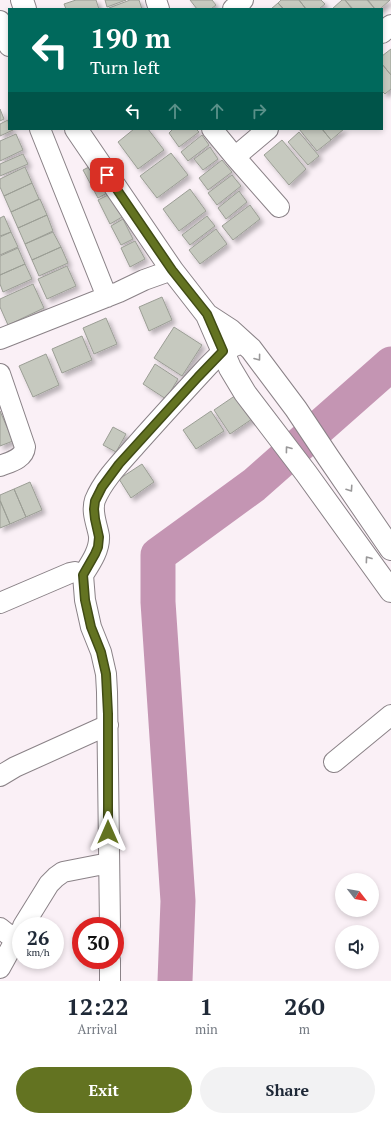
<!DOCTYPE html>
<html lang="en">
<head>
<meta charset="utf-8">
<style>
  :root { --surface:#fff; --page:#f2f2f3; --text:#1f2937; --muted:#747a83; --accent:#637321 }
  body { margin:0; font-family:"PT Serif",serif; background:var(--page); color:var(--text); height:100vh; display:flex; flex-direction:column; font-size:15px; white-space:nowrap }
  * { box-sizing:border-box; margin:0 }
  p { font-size:13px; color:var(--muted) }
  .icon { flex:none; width:22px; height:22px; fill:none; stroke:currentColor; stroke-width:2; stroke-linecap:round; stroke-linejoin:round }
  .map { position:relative; height:981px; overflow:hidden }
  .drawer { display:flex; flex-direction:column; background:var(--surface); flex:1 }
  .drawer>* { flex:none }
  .top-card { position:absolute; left:8px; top:8px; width:375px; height:122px; border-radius:0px; box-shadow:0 2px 6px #0003; background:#00695c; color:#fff; overflow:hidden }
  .needle { width:26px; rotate:121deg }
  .fabs { position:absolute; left:335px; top:873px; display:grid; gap:8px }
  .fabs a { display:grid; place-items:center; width:44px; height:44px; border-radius:50%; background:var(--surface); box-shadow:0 2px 6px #0003; font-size:20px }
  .speed { position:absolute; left:12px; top:917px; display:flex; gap:8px; font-size:20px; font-weight:700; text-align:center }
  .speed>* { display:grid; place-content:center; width:52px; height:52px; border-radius:50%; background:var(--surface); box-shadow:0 2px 6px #0003; line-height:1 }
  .speed small { font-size:10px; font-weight:400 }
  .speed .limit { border:6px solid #d22; background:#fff; color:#111 }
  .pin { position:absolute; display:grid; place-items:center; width:34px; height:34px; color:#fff; margin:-17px; border-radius:8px; box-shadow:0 2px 6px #0006 }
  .me { position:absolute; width:44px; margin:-22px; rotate:0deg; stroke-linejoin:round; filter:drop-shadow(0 0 3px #0008) }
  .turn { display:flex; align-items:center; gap:14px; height:84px; padding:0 16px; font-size:18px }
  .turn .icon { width:52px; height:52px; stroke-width:2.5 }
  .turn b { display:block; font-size:28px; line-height:34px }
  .lanes { display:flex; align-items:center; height:38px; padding:0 16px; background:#0003; justify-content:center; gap:20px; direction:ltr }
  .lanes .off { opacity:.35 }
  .eta { display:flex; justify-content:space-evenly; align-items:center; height:68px; text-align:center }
  .eta b { font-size:24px; font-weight:700; line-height:28px }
  .primary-button { display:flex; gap:8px; margin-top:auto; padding:8px 16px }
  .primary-button a { flex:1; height:46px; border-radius:24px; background:var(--accent); color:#fff; font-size:16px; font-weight:700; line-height:46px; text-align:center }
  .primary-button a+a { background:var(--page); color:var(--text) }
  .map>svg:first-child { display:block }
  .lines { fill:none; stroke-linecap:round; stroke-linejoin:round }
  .river { stroke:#c495b3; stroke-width:35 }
  .building { fill:#c6c9bf; stroke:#9b9e95; filter:url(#shadow) }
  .minor-casing { stroke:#8a8287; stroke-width:22 }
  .tertiary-casing { stroke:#8a8287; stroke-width:24 }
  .minor { stroke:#fff; stroke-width:20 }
  .tertiary { stroke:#fff; stroke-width:22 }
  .oneway { stroke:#999899 }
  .route-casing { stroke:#404b15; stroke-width:10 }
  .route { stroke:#637321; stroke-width:7 }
</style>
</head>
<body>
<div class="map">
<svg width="391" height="981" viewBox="0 0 391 981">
  <defs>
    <filter id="shadow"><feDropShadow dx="3.5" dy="3.5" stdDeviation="2" flood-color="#0004"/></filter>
  </defs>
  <rect width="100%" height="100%" fill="#faf0f6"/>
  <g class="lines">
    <path class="river" d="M175,981L178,901L158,602V555L254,485L391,364"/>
  </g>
  <path class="building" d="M76,0H96L99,9H66L64,4Z
    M105,0H126L107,7Z
    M130,0H139L142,9H109V8Z
    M190,0H212L216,5L211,9H197Z
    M281,0H299L306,9H284L278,3Z
    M299,0H321L325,4L319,9H306Z
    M342,0H345L352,9H332Z
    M345,0H367L375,9H353Z
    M368,0H390L380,9H375Z
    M278,3L283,9H271Z
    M391,49V75L382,64V56Z
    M382,64L391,75V89L385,94L382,91Z
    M0,109L4,119L0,121Z
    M8,120L9,129H13V130L0,136V124Z
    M134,129H148L164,150L138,169L118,142Z
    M173,129H196L199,132L179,147L169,133Z
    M299,129H322L331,140L317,151Z
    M322,129H344L331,140Z
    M299,132L319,156L308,165L288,142Z
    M16,134L23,150L0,161V141Z
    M202,135L209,145L188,161L181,152Z
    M282,140L306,169L289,185L264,155Z
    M210,147L218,159L203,170L194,159Z
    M171,153L188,175L157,198L140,176Z
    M23,154L28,164L0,176V164Z
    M222,160L232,172L208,190L199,178Z
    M93,165L107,193L98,198L83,170Z
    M25,167L32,183L4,196L0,187V179Z
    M232,175L241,186L217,205L208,193Z
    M32,183L39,199L11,212L4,196Z
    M190,189L206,211L179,231L163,209Z
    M239,191L247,202L226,219L218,208Z
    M110,194L122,217L110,224L98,200Z
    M40,199L47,215L18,228L11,212Z
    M250,205L260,219L233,240L222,226Z
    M47,215L53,231L25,244L18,228Z
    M4,216L11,232L0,236V218Z
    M207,216L215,226L190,245L182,235Z
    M123,219L133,239L121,245L111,226Z
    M216,229L227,244L200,264L189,250Z
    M11,232L18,247L0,255V237Z
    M53,232L61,247L32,260L25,244Z
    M135,241L145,259L130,267L121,248Z
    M61,247L68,263L39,276L32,260Z
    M18,248L25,264L0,275V256Z
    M25,264L32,279L3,292L0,284V275Z
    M67,266L76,286L47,299L38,279Z
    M33,284L44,308L8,325L0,307V299Z
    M162,297L172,320L149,331L139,307Z
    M106,318L117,344L94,354L83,328Z
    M174,327L202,345L182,376L154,358Z
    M82,336L92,360L62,373L52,349Z
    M46,354L59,385L33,397L19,366Z
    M155,364L178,379L166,399L143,384Z
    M239,393L255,417L230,434L214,410Z
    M0,411L13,441L0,446Z
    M211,411L224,431L196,449L183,430Z
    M113,427L126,434L116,452L103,445Z
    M142,464L154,482L131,498L119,479Z
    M30,482L42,510L26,517L14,489Z
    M14,489L26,517L10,524L0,500V495Z
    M0,501L10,524L0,528Z"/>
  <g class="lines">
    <defs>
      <path id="minor" d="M156,0L159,9
        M233,9L243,0
        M0,21L9,46
        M382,33L391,25
        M40,129L107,297
        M212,129L235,157L279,207
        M235,157L268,129
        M0,339L119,292L144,280L172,270
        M0,374L25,447C24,459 10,462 0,466
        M83,575C90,564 100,550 99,536C97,524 91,512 95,500C103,480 122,461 137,444C160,418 184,392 208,366L223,351L237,345
        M0,603L70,573L75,572L83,575L85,600L91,627L101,652L106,674L107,692L110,926
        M334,762L391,715
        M0,776L15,767L108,725
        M23,926L49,884L56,877L63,872L109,863
        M0,928L15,940
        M110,960V981
        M0,968L21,930"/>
      <path id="tertiary" d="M22,0L25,9
        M76,129L172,270L207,315L230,368L245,393L306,473L391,591
        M207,315L230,330L251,349L296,409L328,457L391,549"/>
    </defs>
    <use href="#minor" class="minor-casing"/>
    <use href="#tertiary" class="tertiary-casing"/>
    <use href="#minor" class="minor"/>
    <use href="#tertiary" class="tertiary"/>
  </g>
  <defs><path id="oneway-chevron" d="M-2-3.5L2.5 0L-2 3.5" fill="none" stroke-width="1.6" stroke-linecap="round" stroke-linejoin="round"/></defs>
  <g class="oneway">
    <use href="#oneway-chevron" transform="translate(258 358) rotate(53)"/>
    <use href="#oneway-chevron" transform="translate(288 449) rotate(-127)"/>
    <use href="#oneway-chevron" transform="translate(350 489) rotate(56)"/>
    <use href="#oneway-chevron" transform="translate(368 559) rotate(-126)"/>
  </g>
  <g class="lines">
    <defs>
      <path id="route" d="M107,175L172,270L207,314L223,351L198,377L119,464L102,487L95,501L94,509L95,519L99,537L98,547L95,554L83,575L85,600L91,627L101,652L106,674L108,714V832"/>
    </defs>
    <use href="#route" class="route-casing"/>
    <use href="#route" class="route"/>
  </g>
</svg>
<div class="fabs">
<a><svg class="needle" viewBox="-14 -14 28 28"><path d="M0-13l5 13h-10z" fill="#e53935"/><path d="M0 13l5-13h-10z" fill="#747a83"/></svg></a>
<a><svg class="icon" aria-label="sound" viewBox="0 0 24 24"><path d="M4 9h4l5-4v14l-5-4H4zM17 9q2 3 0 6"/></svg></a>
</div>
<div class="speed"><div>26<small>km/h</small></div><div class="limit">30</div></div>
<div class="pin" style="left:107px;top:175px;background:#d93025"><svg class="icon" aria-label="arrive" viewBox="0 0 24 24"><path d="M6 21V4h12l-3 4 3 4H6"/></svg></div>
<svg class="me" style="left:108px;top:832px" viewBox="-20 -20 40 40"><path d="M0-17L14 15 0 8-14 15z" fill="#637321" stroke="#fff" stroke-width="4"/></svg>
<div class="top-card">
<div class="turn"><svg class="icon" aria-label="left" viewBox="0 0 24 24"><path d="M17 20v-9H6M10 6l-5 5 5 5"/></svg><div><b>190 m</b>Turn left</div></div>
<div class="lanes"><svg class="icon" aria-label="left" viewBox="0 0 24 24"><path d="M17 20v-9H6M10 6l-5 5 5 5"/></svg><svg class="icon off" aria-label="ahead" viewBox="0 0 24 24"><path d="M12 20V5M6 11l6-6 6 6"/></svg><svg class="icon off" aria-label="ahead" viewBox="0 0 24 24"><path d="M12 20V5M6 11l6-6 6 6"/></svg><svg class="icon off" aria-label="right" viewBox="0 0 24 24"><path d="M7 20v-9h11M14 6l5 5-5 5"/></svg></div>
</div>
</div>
<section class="drawer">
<div class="eta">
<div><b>12:22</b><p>Arrival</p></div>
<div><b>1</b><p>min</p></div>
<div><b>260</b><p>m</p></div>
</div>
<div class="primary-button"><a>Exit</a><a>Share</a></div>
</section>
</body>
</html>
